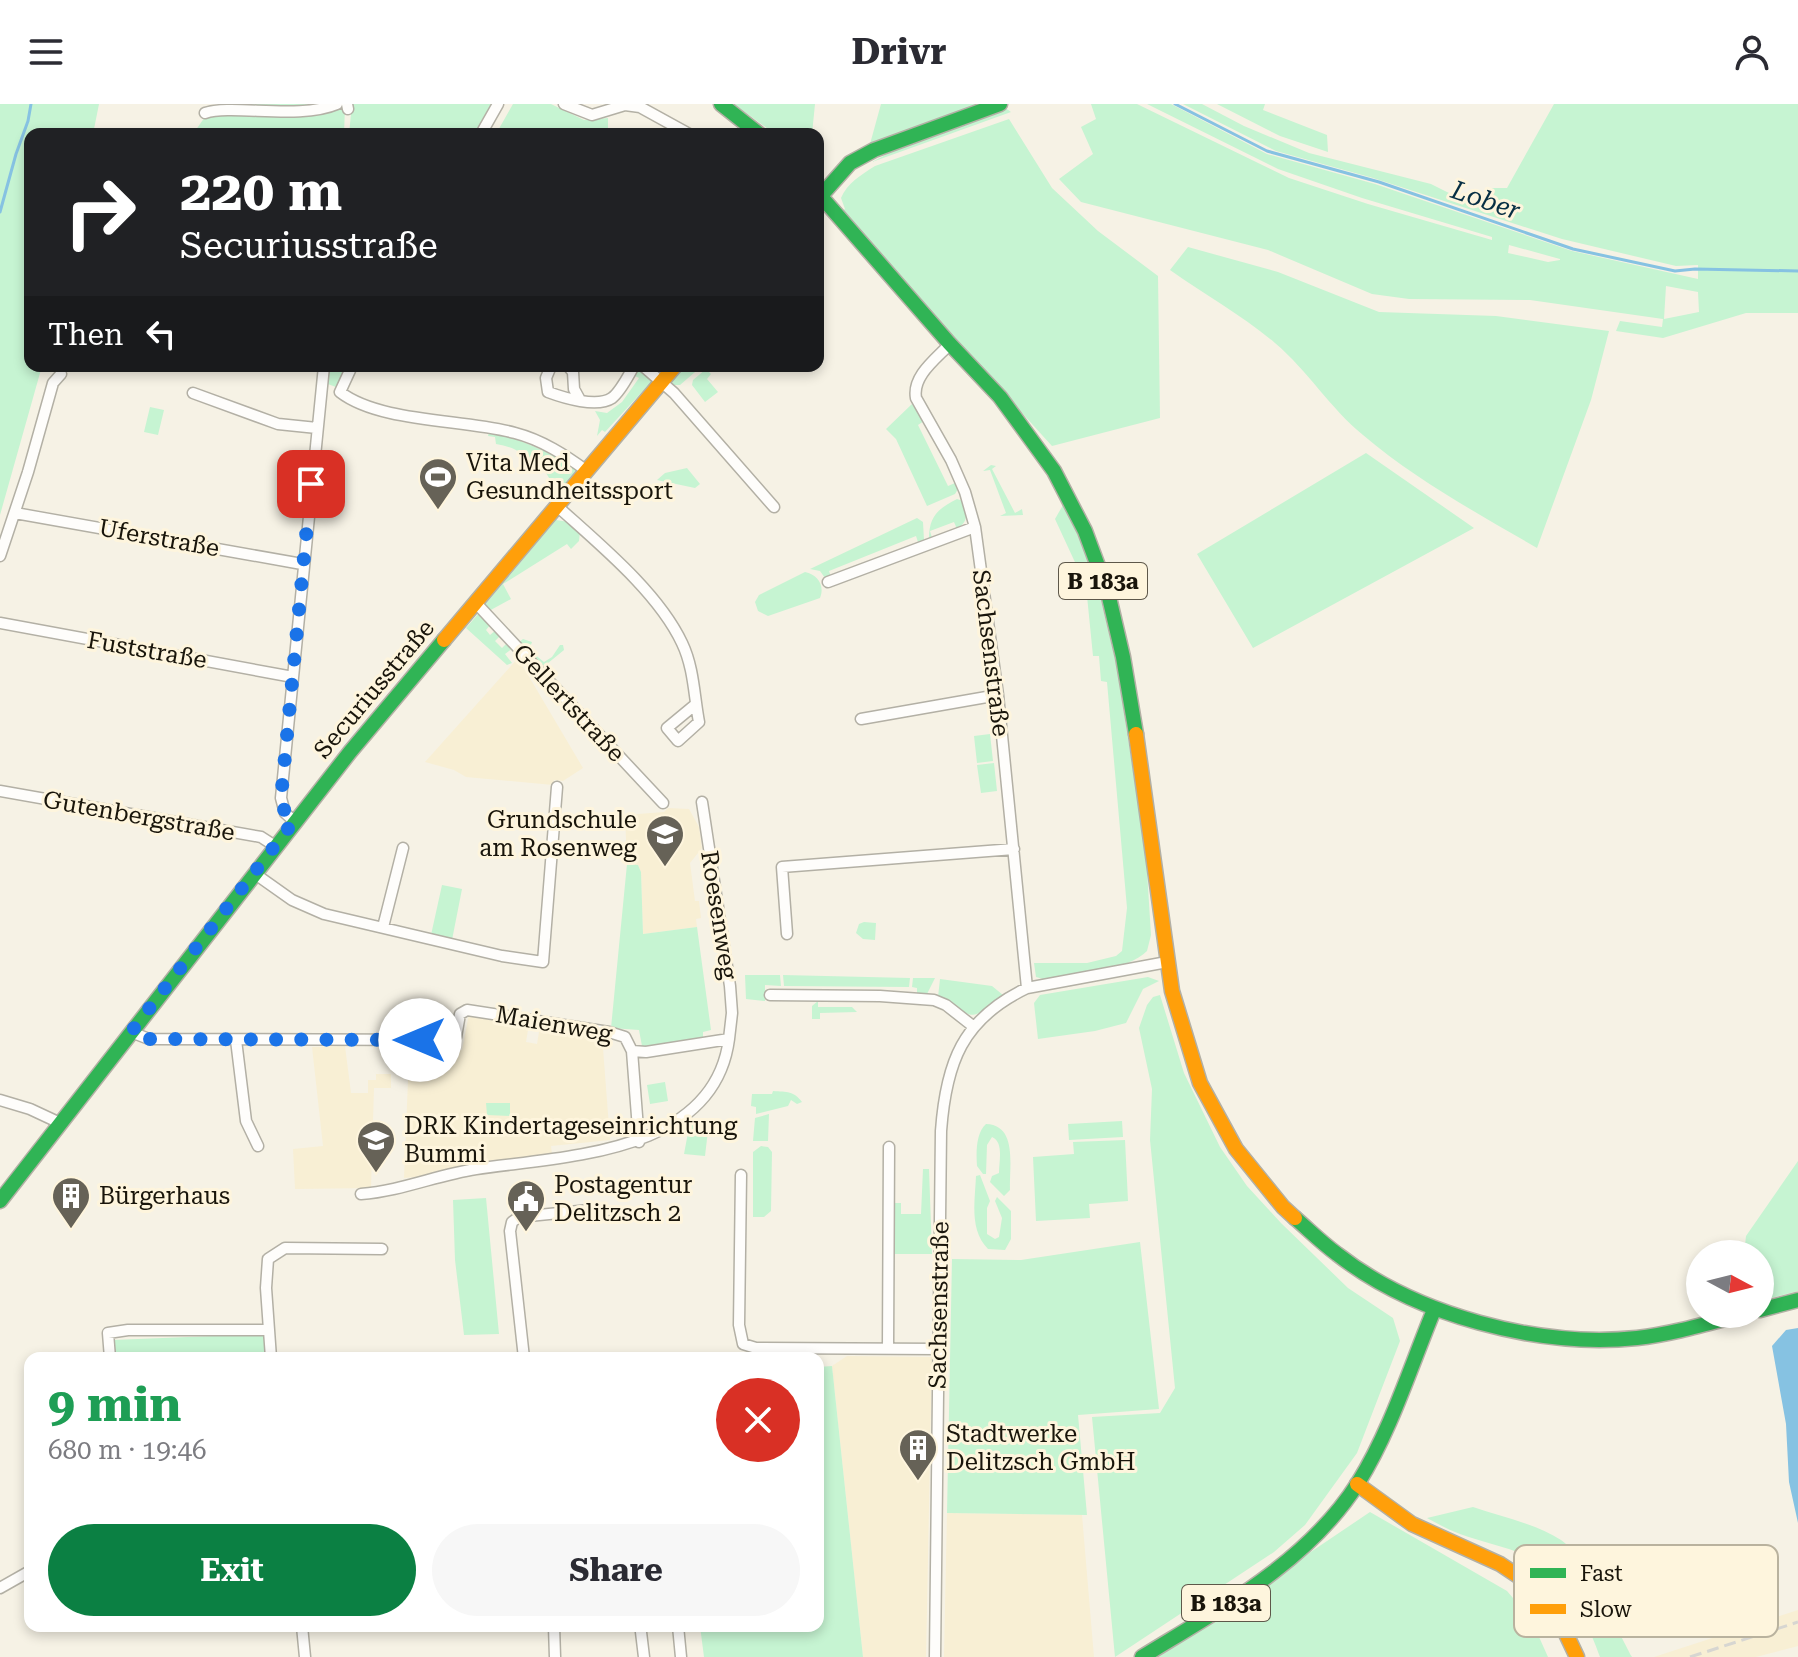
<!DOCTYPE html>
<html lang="en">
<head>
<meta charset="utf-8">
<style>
  :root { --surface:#fff; --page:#f7f7f7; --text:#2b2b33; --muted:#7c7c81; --accent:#0b8043 }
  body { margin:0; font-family:"Roboto Serif",serif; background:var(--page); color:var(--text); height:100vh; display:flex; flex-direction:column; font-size:30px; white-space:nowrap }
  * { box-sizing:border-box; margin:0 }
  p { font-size:26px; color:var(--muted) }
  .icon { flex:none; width:44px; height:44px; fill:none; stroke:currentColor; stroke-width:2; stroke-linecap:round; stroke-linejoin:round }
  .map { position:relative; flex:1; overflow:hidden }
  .side { position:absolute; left:24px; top:1248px; width:800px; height:280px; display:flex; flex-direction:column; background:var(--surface); border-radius:16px; box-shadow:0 4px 12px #0003 }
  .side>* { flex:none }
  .banner { position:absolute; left:24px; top:24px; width:800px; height:244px; border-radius:16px; box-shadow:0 4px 12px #0003; background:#202124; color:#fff; overflow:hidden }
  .needle { width:52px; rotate:97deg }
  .fabs { position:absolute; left:1686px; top:1136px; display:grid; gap:16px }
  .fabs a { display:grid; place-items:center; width:88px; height:88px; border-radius:50%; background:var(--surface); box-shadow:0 4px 12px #0003; font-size:40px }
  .pin { position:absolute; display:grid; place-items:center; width:68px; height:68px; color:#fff; margin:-34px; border-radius:16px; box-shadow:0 4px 12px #0006 }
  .me { position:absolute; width:88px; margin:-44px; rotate:270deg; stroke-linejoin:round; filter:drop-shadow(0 0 6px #0008) }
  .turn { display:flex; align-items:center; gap:28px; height:168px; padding:0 24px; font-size:36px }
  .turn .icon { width:104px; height:104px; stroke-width:2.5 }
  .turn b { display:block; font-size:56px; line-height:68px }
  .then { display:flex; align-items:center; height:76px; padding:0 24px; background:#0003; gap:16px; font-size:30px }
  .round { display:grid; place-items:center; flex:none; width:84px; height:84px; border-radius:42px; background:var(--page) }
  .head { display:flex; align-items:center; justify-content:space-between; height:136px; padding:0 24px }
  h1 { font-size:48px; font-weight:700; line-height:60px; color:#1e9e55 }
  .primary-button { display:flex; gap:16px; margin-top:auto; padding:16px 24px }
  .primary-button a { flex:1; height:92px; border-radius:48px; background:var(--accent); color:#fff; font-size:32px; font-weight:700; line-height:92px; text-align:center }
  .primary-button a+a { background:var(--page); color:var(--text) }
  header { display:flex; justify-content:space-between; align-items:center; height:104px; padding:0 24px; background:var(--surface); font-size:36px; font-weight:700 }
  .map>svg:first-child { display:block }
  .built { fill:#f8efd4 }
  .green { fill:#c6f4d2; fill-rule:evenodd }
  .water { fill:#86c2e2 }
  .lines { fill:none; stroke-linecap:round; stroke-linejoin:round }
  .stream { stroke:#86c2e2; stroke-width:3 }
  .street-casing { stroke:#b3b0a5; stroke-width:13 }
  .fast-casing { stroke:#b3b0a5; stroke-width:17 }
  .slow-casing { stroke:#b3b0a5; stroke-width:17 }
  .street { stroke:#fefdfb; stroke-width:10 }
  .fast { stroke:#30b455; stroke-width:14 }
  .slow { stroke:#ff9f0a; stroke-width:14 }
  .rail { stroke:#d7d6d1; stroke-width:3; stroke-dasharray:12 6; stroke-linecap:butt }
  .route { stroke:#1a73e8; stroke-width:14; stroke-dasharray:0 25.2 }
  .labels { text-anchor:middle; stroke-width:6; stroke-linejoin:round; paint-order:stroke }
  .shield { fill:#fef5dd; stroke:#5e584a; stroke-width:2 }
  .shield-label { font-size:22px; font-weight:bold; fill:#19150b }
  .poi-label { font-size:24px; fill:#19150b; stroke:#fef5dd; text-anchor:start }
  .street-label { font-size:24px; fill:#19150b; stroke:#fef5dd }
  .water-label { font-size:26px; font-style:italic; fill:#072f44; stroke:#fef5dd }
  .key { fill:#fef5dd; stroke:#b9b29e; stroke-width:2 }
  .key-label { font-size:22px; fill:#19150b }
</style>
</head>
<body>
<header><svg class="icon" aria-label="menu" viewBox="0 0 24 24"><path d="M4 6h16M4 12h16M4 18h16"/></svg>Drivr<svg class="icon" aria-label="person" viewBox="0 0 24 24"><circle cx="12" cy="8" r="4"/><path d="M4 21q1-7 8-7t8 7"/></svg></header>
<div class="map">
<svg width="1798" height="1553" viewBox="0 0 1798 1553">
  <rect width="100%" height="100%" fill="#f6f2e5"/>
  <path class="built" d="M518,554L583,664L563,677L554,676L553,681L466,673L454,666L425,658Z
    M668,704L689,705L699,723L702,744L690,759L695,797H699L701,814L696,815L697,823L643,830L641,768L638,761L627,760L625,711L664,708Z
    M469,910L529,920L526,938L537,940L540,922L602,931L610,1036L551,1042L552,1050L458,1062L437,1071L404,1074L409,952L414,944L453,942L456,945L462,946Z
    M345,942L351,989H368V976H376V970H391V984H374L371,1084L295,1085L293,1045L323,1042L312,943Z
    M847,1252L932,1253L926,1553H863L832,1262Z
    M947,1409L1082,1411L1094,1553H944Z
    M1798,1506V1542L1756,1553H1654Z"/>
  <path class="green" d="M0,0H99L93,30H30V262H42L0,411Z
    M231,0H337L328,7L345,3L344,30H193L207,10L243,2Z
    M352,0H491L474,30H349Z
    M513,0H551L584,16L608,14V24L604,30H496Z
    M734,0H815L812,30H775Z
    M881,0H982L870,40Z
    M1091,0H1137L1289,74L1368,100L1492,136V133L1362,94L1278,65L1147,0H1171L1267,50L1375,80L1572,147L1698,175V161L1676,162L1562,135L1373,74L1276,47L1183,0H1202L1244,22L1309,49L1431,80L1453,91L1496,104L1500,96L1485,99L1483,94L1491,84H1507L1554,0H1798V209H1746L1663,234L1616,227L1620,217L1662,223L1663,215L1530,196L1409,195L1372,190L1268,146L1081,98L1059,75L1093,50L1081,23L1096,15ZM1509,141L1560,155V156L1548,158L1508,149ZM1666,182L1698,188L1699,208L1664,215Z
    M1217,0H1265L1263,6L1327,31L1328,48L1280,32Z
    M1004,3L1011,8L872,58L904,41Z
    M1009,15L1052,84L1098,127L1158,172L1160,314L1052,342C982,264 910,188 842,107L845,105L841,94C847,79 861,71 875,62Z
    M1188,143L1278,168L1379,208L1496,212L1609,227L1591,296L1537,444C1477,409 1416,376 1363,331C1330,304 1308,267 1275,239C1243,212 1204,190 1170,166Z
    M327,262H349L336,283L325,279Z
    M686,262H702L680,281H673L672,278Z
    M638,265H642L653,276L605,328L602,326L597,332L600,316L595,307L607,309L622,298L639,274L633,271Z
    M706,265L711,270L707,275L718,288L705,298L692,281L693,276Z
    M912,300L924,317L918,321L948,382L955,379L958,385L955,390L927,402L896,335L886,325Z
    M150,303L164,306L158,331L144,328Z
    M489,328C521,335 547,347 576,364V368L554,391L546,383L552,379L542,362L536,366C526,350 515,343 496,340L495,333L488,332Z
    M1366,349L1474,424L1253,544L1197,450Z
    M991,361L996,362L992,365L1015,409L1022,405L1023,411L1000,412L1006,409L990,366L983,367Z
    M687,364L700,380L695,384L657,376L665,369Z
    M957,395L963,397C967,410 969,417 957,425L954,418L930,427L932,434L929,435C929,413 937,405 957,395Z
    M1063,401L1084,444L1096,476L1117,563L1146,751L1151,831L1147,847C1128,867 1070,872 1043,875L1036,873L1034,859H1087L1116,852L1122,847L1127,804L1107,578L1101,577L1099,552H1093L1086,482L1055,415Z
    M917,414L923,418L924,436L918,438L916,432L829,467L831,473L825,474L820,467L810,465Z
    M556,416L569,418L580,427L579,437L571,445L567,440L503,480L511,495L487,508L483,503Z
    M805,468C818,471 825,481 820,494L768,512L758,507L755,498L759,491Z
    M479,509L491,520L486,526L490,531L496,526L501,531L495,537L502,544L508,538L513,544L505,550L512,559L507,561L466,524Z
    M523,535L532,538L529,546L544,558L552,553L560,541H563L564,546L542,564L518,539Z
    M990,630L993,657L977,659L974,632Z
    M994,659L997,687L981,689L977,661Z
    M627,760L638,761L641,768L643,830L697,823L711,926L703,928V938L646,947L642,942L639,926L611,924Z
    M442,781L462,785L452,836L431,831Z
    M864,818L876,819L875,836L863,835L856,829L859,820Z
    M745,871H780L781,882L765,881V897L746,895Z
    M783,871L910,874L909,883L784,882Z
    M1148,873L1159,877L1143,885L1126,919L1095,927L1038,935L1034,899L1040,891Z
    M913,874H935L927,890L917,889V884L912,883Z
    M940,875L992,882L1003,891C965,921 978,913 938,893Z
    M1160,891L1184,969L1220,1043L1247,1082L1281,1119L1348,1184L1393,1214L1400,1237L1357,1349L1305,1421L1274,1448L1115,1553L1092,1313L1160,1309L1175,1284L1150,1036L1152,985L1139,924L1147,901L1153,893Z
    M818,897V903H852L857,908L820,909V915H812V902Z
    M665,978L668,997L650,1000L647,981Z
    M773,987C787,988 794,987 802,998L797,1000L791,996L788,1002L756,1010V1003L751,1002L752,990H772Z
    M486,999H510V1012L487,1011Z
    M769,1010L768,1037H753L755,1014Z
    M694,1016L709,1018L705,1052L684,1050L690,1018Z
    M1122,1017L1123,1033L1069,1036L1068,1020Z
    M986,1020C1018,1021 1009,1063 1010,1086L1004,1092L990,1078L992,1072L999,1069C999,1057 1004,1038 992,1033L987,1041L986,1070H983L977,1062C976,1048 976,1029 986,1020Z
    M1125,1036L1128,1097L1089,1100L1090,1114L1036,1117L1033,1053L1074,1050L1073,1038Z
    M761,1042L768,1043L772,1048L771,1107L764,1113H753V1048Z
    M1798,1057V1187L1760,1197V1150H1744L1746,1132Z
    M923,1065H929L932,1150H892L893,1099H901V1110H921Z
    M980,1071L990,1097L987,1104V1130L995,1135L999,1133L1002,1114L995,1097L997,1093L1011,1107V1135L1005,1146L988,1145C969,1126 975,1097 976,1072Z
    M486,1094L499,1230L464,1231L455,1156L453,1096Z
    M1140,1138L1159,1305L1078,1311L1087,1411L947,1409L952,1155L1021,1156Z
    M264,1230L266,1254H114L113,1236Z
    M832,1262L863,1553H704L700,1522H818V1263Z
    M1473,1403C1502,1413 1534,1419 1561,1436C1586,1453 1616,1524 1632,1553H1600C1591,1527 1572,1486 1552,1467C1527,1446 1490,1441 1460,1430C1449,1426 1438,1420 1427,1414Z
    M1370,1408L1507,1487L1531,1515L1548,1553H1155Z"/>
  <path class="water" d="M1798,1224V1419L1789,1378L1786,1320L1772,1242L1786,1226Z"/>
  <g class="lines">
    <path class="stream" d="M1175,0L1267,47L1379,78L1573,145L1675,167L1695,165L1798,167
      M0,108L16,50L28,17L31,0"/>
    <defs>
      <path id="street" d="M347,0L348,5
        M564,0L592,11L625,1L640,3L689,30
        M205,9C232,0 300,16 337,0
        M481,30L498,0
        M950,240C936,255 912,272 916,294L951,356L965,388L975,423L998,591L1027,884
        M352,262L340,288C380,319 465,315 515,329C542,336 565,351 587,367
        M551,262L546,274L548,288C564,294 597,304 612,294C621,287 628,272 634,262
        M568,262L573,268L574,285L580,296
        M643,262L674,289L774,403
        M193,289L278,320L317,324
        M557,402C599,440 658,488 682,539C694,564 694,592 699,618L678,637L667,624L696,600
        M15,409L302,460
        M0,452L28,368L53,279L61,270
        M828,478L975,423
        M475,498L663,699
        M0,519L293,573
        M861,615L998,591
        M0,687L261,733L275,742
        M294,717L285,709L281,694L324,262
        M254,769L292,796L324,810L502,852L543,858L557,683
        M383,823L403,744
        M787,830L782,763L1014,745
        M770,891L880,892L934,896L946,901L974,923
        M131,928L149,935L448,936L456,933L460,910L467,906L609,928L625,933L632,947L639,1038
        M236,936L246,1017L258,1042
        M632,947L646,948L729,935L732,909L730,882L702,698
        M0,996L30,1005L60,1019
        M741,1071L739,1221L743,1240L756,1244L939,1245
        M361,1090C401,1087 437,1071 476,1065C563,1052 714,1051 729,935
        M888,1244L889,1043
        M110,1254L108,1229L128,1226H268
        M271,1254L266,1184L268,1155L285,1144L382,1145
        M524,1254L510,1127L512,1118L519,1113L589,1106L604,1109
        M0,1484L30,1467
        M302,1522L305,1553
        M554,1522L555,1553
        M678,1522L681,1553
        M641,1528L644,1553
        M935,1553L941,1027C946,959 962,915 1027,884L1167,858"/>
      <path id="fast" d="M721,0L759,30
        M818,89L949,239L1000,293L1054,367L1085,427L1108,489L1123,553L1136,630
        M818,95L850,59L874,46L1000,0
        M0,1097L350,648L444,536
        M1295,1114C1309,1126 1322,1139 1337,1150C1415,1211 1538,1244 1637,1234C1673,1230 1709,1219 1744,1210
        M1760,1206L1798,1196
        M1142,1553C1220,1505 1308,1458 1358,1379C1391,1326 1410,1264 1434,1206"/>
      <path id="slow" d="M444,536L675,262
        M1136,630L1172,887L1200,979L1236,1045L1283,1103L1295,1114
        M1357,1380L1412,1420L1500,1460L1527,1478L1560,1517L1577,1553"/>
    </defs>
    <use href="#street" class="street-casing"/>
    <use href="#fast" class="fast-casing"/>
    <use href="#slow" class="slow-casing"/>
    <use href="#street" class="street"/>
    <use href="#fast" class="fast"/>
    <use href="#slow" class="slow"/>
    <path class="rail" d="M1690,1553L1798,1518"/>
  </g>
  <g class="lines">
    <path class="route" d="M311,380L281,694L285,709L294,717L131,928L149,935L420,936"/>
  </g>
  <defs>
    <symbol id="stadium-pin" viewBox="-11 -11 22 30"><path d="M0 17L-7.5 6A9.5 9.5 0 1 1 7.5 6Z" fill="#666257" stroke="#fef5dd"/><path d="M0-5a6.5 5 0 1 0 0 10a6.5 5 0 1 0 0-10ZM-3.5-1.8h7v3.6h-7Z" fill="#fff"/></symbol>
    <symbol id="school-pin" viewBox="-11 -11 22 30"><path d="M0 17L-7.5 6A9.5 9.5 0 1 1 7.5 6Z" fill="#666257" stroke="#fef5dd"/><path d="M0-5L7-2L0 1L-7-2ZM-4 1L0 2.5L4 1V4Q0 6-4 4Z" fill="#fff"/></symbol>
    <symbol id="building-pin" viewBox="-11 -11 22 30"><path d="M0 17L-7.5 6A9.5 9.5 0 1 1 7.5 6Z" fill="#666257" stroke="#fef5dd"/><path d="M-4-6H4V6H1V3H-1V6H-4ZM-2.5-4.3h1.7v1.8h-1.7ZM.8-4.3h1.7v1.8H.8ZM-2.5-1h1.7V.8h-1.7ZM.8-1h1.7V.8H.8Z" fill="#fff"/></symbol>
    <symbol id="civic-pin" viewBox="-11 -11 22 30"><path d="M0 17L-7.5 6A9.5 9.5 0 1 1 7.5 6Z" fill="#666257" stroke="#fef5dd"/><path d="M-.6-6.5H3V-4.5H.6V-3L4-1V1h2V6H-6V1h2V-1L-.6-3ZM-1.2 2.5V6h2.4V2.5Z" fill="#fff"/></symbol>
  </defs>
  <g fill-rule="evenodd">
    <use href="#stadium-pin" x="416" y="351" width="44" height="60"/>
    <use href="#school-pin" x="643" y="708" width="44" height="60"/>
    <use href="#school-pin" x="354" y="1014" width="44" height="60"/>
    <use href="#building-pin" x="49" y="1070" width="44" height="60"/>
    <use href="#civic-pin" x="504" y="1073" width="44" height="60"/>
    <use href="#building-pin" x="896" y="1322" width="44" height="60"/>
  </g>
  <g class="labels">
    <g class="shield">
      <rect x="1059" y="459" width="88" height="36" rx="6"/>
      <rect x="1182" y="1481" width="88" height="36" rx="6"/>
    </g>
    <g class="shield-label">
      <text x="1103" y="485">B 183a</text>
      <text x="1226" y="1507">B 183a</text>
    </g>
    <g class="poi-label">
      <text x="466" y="367">Vita Med<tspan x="466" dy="28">Gesundheitssport</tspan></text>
      <text x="637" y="724" text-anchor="end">Grundschule<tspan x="637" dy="28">am Rosenweg</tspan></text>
      <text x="404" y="1030">DRK Kindertageseinrichtung<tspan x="404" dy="28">Bummi</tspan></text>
      <text x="554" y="1089">Postagentur<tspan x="554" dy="28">Delitzsch 2</tspan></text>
      <text x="99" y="1100">Bürgerhaus</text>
      <text x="946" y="1338">Stadtwerke<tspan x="946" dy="28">Delitzsch GmbH</tspan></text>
    </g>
    <g class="street-label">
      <text transform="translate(159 434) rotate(10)" y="8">Uferstraße</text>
      <text transform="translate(147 546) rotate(10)" y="8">Fuststraße</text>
      <text transform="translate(991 549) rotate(83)" y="8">Sachsenstraße</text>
      <text transform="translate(374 585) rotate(-50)" y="8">Securiusstraße</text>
      <text transform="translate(569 599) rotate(47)" y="8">Gellertstraße</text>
      <text transform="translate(139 712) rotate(10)" y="8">Gutenbergstraße</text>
      <text transform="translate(719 811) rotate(81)" y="8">Roesenweg</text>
      <text transform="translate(554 920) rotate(10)" y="8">Maienweg</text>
      <text transform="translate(939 1201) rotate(-89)" y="8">Sachsenstraße</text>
    </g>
    <g class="water-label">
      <text transform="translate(1486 96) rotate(19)" y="9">Lober</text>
    </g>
  </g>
  <rect x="1514" y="1441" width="264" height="92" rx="12" class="key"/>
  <rect x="1530" y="1464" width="36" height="10" fill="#30b455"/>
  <rect x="1530" y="1500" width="36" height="10" fill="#ff9f0a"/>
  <g class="key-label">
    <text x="1580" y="1477">Fast</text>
    <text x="1580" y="1513">Slow</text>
  </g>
</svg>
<div class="fabs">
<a><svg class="needle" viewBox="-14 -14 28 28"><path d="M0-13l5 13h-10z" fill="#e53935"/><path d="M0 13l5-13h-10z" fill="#7c7c81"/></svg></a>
</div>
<div class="pin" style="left:311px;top:380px;background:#d93025"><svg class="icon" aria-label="arrive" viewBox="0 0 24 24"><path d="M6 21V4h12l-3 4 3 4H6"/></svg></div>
<svg class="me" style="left:420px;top:936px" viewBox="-20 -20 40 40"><circle r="19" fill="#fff"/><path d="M0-13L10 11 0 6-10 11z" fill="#1a73e8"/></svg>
<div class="banner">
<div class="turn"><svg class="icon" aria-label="right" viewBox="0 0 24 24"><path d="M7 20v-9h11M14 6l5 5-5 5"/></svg><div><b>220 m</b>Securiusstraße</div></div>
<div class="then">Then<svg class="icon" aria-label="left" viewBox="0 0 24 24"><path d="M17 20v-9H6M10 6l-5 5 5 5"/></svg></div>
</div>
<section class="side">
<div class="head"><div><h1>9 min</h1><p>680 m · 19:46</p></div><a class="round" style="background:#d93025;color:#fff"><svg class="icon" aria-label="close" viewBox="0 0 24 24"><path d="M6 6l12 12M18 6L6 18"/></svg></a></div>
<div class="primary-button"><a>Exit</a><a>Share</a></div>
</section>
</div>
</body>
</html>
